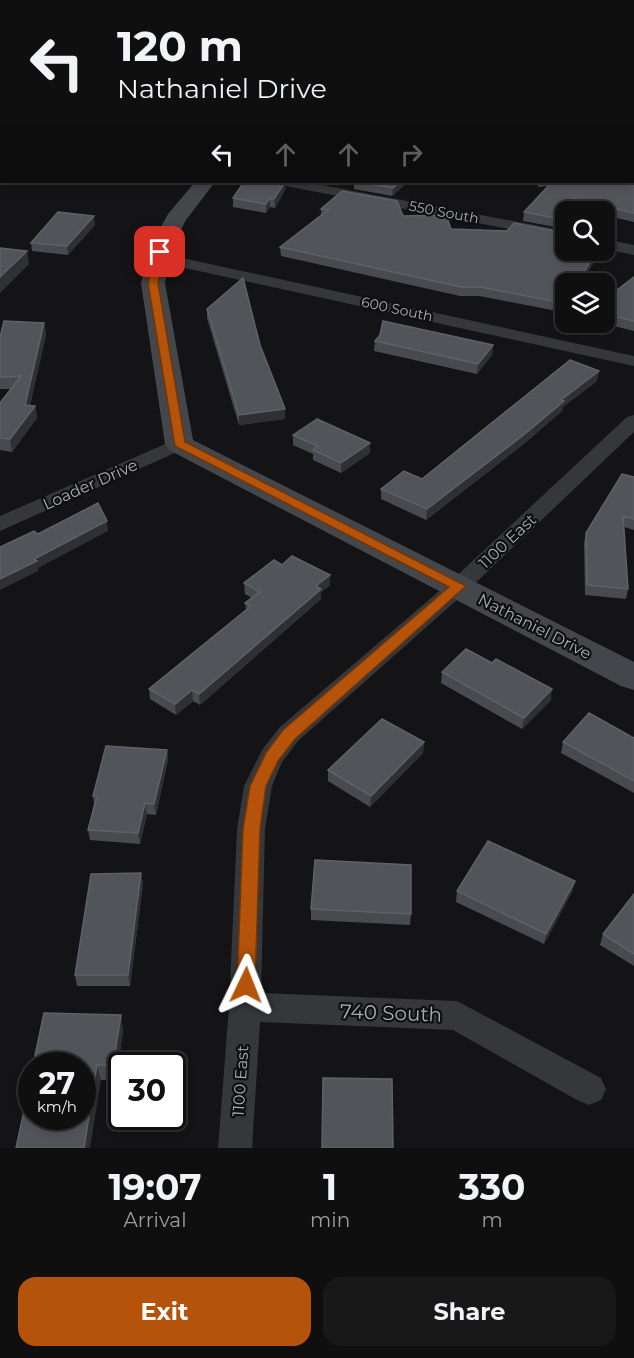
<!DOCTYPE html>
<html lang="en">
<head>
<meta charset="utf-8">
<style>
  :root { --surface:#0f0f10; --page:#181819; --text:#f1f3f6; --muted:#9b9c9f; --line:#2f2f30; --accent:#b45309 }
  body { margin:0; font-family:Montserrat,sans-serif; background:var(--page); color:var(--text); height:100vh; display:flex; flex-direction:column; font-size:22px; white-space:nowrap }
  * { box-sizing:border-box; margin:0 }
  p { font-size:20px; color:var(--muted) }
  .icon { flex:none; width:33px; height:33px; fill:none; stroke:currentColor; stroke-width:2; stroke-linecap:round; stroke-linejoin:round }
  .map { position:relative; height:1148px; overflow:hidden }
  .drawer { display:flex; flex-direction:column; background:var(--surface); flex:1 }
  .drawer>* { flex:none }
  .guide { position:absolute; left:0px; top:0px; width:634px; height:183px; box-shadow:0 3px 9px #0003,0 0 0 2px var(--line); background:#0f0f10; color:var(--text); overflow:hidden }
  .fabs { position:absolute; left:555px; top:201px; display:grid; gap:12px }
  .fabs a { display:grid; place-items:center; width:60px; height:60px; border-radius:12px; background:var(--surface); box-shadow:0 3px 9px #0003,0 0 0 2px var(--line); font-size:30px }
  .speed { position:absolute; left:18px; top:1052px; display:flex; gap:12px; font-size:30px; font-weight:700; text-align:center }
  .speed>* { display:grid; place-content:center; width:78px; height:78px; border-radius:50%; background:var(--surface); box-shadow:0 3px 9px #0003,0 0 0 2px var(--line); line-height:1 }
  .speed small { font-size:15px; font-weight:400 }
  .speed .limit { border:3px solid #111; border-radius:9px; background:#fff; color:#111 }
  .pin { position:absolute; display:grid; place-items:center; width:51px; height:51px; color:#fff; margin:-26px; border-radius:12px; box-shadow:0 3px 9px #0006 }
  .me { position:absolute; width:66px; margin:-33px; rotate:2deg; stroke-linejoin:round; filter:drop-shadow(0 0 4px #0008) }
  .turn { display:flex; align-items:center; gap:21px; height:126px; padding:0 18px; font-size:27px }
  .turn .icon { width:78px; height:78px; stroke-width:2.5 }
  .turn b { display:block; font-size:42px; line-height:51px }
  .lanes { display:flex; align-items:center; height:57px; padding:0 18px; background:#0003; justify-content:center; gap:30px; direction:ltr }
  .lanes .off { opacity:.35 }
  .eta { display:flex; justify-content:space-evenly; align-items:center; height:102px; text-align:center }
  .eta b { font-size:36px; font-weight:700; line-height:42px }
  .button { display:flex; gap:12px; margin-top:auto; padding:12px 18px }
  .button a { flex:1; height:69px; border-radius:18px; background:var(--accent); color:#fff; font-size:24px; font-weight:700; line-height:69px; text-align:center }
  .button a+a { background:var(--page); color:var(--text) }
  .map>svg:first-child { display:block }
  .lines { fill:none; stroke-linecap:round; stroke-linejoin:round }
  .street { fill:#35373b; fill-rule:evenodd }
  .secondary { fill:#43464b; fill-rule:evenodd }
  .wall { fill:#474a4e }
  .shaded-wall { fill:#2e3033 }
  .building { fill:#515459; stroke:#5e6268; stroke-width:1.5 }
  .route { fill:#b45309; stroke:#753606; stroke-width:1.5 }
  .labels { text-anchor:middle; stroke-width:4.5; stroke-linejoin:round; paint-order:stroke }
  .far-street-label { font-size:14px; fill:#a5aeb6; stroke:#0f0f11 }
  .street-label { font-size:16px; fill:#a5aeb6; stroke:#0f0f11 }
  .near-street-label { font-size:20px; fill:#a5aeb6; stroke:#0f0f11 }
</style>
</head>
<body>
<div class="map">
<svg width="634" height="1148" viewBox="0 0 634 1148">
  <rect width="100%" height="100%" fill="#141416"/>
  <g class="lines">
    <path class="street" d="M279,182H306L566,231V240L286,186Z
      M604,239L634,245V255L604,249Z
      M159,253L634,356V366L153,261L151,258Z
      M634,415V432L467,591L298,741L282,762L272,786L265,829L261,993L457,1001L601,1078L606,1089L601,1100L589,1105L577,1100L453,1030L260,1022L252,1148H218L229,1007L237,829L244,786L262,750L280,727L451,581L627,417Z
      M179,438L186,440L189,444L186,448L0,531V516Z"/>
    <path class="secondary" d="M436,0H452L435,2Z
      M195,182H215L186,220L174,243L165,283L193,440L634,662V690L621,686L169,450L165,444L141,283L152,243L168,214Z"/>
  </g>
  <path class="wall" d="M0,0L2,2V97H0L1,46H0Z
    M634,154V222L604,215V212H589L572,208V212H566V229L523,221L524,212L548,186L538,187V182H633Z
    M244,182H286V188L275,208L270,207L266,213L233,207V198Z
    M354,182H408L392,196L354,189Z
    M321,209L403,216L451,229L507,231L566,306L562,312L479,296H460L281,256L280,247L321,215Z
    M95,225L68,255L32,251L31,243Z
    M634,277V331L598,322H604V300Z
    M207,309L285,419L239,425L207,318Z
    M44,323L46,335L30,405L35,406L37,418L12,452L0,450V403L11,389H0V337Z
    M375,341L493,345L492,355L477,374L374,351Z
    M597,381L563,407L562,411L525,443L426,520L381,499V489L422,479Z
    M293,435L370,453L341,473L313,460V454L293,445Z
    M634,477V530L624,527L628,589L626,599L585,595L584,543L586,533Z
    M282,565L330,575V585L321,592V599L200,705L193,701L176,715L150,699L149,689L246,610L245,603L252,598L245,594L244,583Z
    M442,672L551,700L522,729L441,683Z
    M634,738V793L561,753L563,742Z
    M424,742L423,753L370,807L328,781V770Z
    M167,750L168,760L156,815L147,814L140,844L90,840L88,830L94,804L93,796Z
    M141,873L143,884L130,986H77L75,975Z
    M575,881L572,892L544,944L456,902L457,891Z
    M634,894V966L600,945L603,934Z
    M311,909L411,914L410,925L311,920Z
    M123,1030L116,1080H101L82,1065Z"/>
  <path class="shaded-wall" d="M508,0H517L515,2H506Z
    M2,85V97H0V86Z
    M2,112V123L0,124V113Z
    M285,182H286V188L275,208L274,199Z
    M400,182H408L392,196L393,188Z
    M270,198V207L266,213V204Z
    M94,216L95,225L68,255L67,246Z
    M598,250H602L580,284H576Z
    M27,251L29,264L0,293V277Z
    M566,299V306L562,312L563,303Z
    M44,323L46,335L28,415L35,406L37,418L12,452L10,439L25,405Z
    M493,345L492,355L477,374L478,364Z
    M599,371L597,381L563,407L562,411L525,443L426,520L427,509L561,400Z
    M285,409V419L239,425V415Z
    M370,443V453L341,473V463Z
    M107,521L108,531L38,568V571L0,590V579L34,559Z
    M330,575V585L321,592V599L200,705L199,694L316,586Z
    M552,689L551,700L522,729L524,718Z
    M192,690L193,701L176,715L175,704Z
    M424,742L423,753L370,807L371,796Z
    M167,750L168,760L156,815L154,804Z
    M145,803L147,814L140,844L138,833Z
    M141,873L143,884L130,986L128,975Z
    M575,881L572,892L544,944L546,934Z
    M121,1015L123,1030L116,1080L113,1065Z
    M97,1065L101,1080L90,1148H84Z"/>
  <path class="building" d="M0,0H279L291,2H2V9L0,8Z
    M468,0H508L506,2H466Z
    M2,12V37L0,36V14Z
    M633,42H634V60L633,65Z
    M2,44V85L0,86V49Z
    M633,70H634V144L633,149Z
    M633,153L634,154V213L574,199L570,212H566V220L524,212L552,182H633Z
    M244,182H285L274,199L270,198L266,204L233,198Z
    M358,182H400L393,188Z
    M342,191L397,201L403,216L446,215L451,229L507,231L514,223L566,233V250H598L576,284H566V299L563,303L480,287H461L280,247L328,210L321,209Z
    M58,212L94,216L67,246L31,243Z
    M0,248L27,251L0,277Z
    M634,277V321L604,314V300Z
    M243,278L260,345L285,409L239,415L207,309Z
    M4,321L44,323L25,405L35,406L10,439L0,438V403L21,376L0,377V337Z
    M383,321L493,345L478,364L375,341L380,335Z
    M570,360L599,371L561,400L564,401L526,433L427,509L381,489L404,471L422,479Z
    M317,419L370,443L341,463L313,450L318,446L293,435Z
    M622,474L634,477V519L623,516L628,589L587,585L586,533Z
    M98,503L107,521L34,559L37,561L0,579V547L34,531L38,534Z
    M292,556L330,575L316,586L321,589L199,694L192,690L175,704L149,689L251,606L245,603L260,592L244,583L274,560L282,565Z
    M466,649L492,663L496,659L552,689L524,718L442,672Z
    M589,713L634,738V781L563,742Z
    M382,719L424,742L371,796L328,770Z
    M106,746L167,750L154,804L145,803L138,833L88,830L97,796H93Z
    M488,841L575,881L546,934L457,891Z
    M315,860L411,865V914L311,909Z
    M141,873L128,975H75L91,874Z
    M634,894V954L603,934Z
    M44,1013L121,1015L113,1065H97L84,1148H16L32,1074V1116H82V1065H33Z
    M323,1078L392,1079L393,1148H322Z"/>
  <path class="route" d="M157,250L165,252L158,283L185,442L466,586L295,739L278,761L266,786L260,829L255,985L253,991L246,993L239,991L237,985L243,829L250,786L266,753L283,730L449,587L175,446L148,283Z"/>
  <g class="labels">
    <g class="far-street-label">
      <text transform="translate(444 212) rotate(11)" y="5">550 South</text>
      <text transform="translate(397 309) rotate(12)" y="5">600 South</text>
    </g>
    <g class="street-label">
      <text transform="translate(90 484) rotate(-24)" y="6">Loader Drive</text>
      <text transform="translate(507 541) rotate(-43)" y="6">1100 East</text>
      <text transform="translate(535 626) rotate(27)" y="6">Nathaniel Drive</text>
      <text transform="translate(240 1081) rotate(-86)" y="6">1100 East</text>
    </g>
    <g class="near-street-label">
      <text transform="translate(391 1013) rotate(2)" y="7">740 South</text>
    </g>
  </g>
</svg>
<div class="fabs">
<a><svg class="icon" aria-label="search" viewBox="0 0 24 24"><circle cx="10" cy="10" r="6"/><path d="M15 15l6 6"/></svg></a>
<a><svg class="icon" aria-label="layers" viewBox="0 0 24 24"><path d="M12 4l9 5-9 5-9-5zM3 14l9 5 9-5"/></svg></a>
</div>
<div class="speed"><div>27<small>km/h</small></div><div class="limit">30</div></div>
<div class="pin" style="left:160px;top:252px;background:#d93025"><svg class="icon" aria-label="arrive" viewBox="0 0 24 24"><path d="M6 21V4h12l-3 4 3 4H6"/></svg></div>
<svg class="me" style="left:246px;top:985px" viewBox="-20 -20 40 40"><path d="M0-17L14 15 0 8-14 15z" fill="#b45309" stroke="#fff" stroke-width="4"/></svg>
<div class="guide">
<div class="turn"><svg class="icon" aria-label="left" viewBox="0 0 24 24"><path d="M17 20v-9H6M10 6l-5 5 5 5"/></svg><div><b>120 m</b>Nathaniel Drive</div></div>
<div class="lanes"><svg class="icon" aria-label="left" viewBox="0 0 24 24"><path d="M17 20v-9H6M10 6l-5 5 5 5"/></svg><svg class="icon off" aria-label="ahead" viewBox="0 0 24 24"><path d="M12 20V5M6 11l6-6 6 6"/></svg><svg class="icon off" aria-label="ahead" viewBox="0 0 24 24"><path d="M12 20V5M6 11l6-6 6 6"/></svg><svg class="icon off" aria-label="right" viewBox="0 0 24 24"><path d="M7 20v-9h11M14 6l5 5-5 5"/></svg></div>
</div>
</div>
<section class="drawer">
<div class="eta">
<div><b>19:07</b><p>Arrival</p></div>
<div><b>1</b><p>min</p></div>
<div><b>330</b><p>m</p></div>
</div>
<div class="button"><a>Exit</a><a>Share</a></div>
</section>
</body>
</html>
